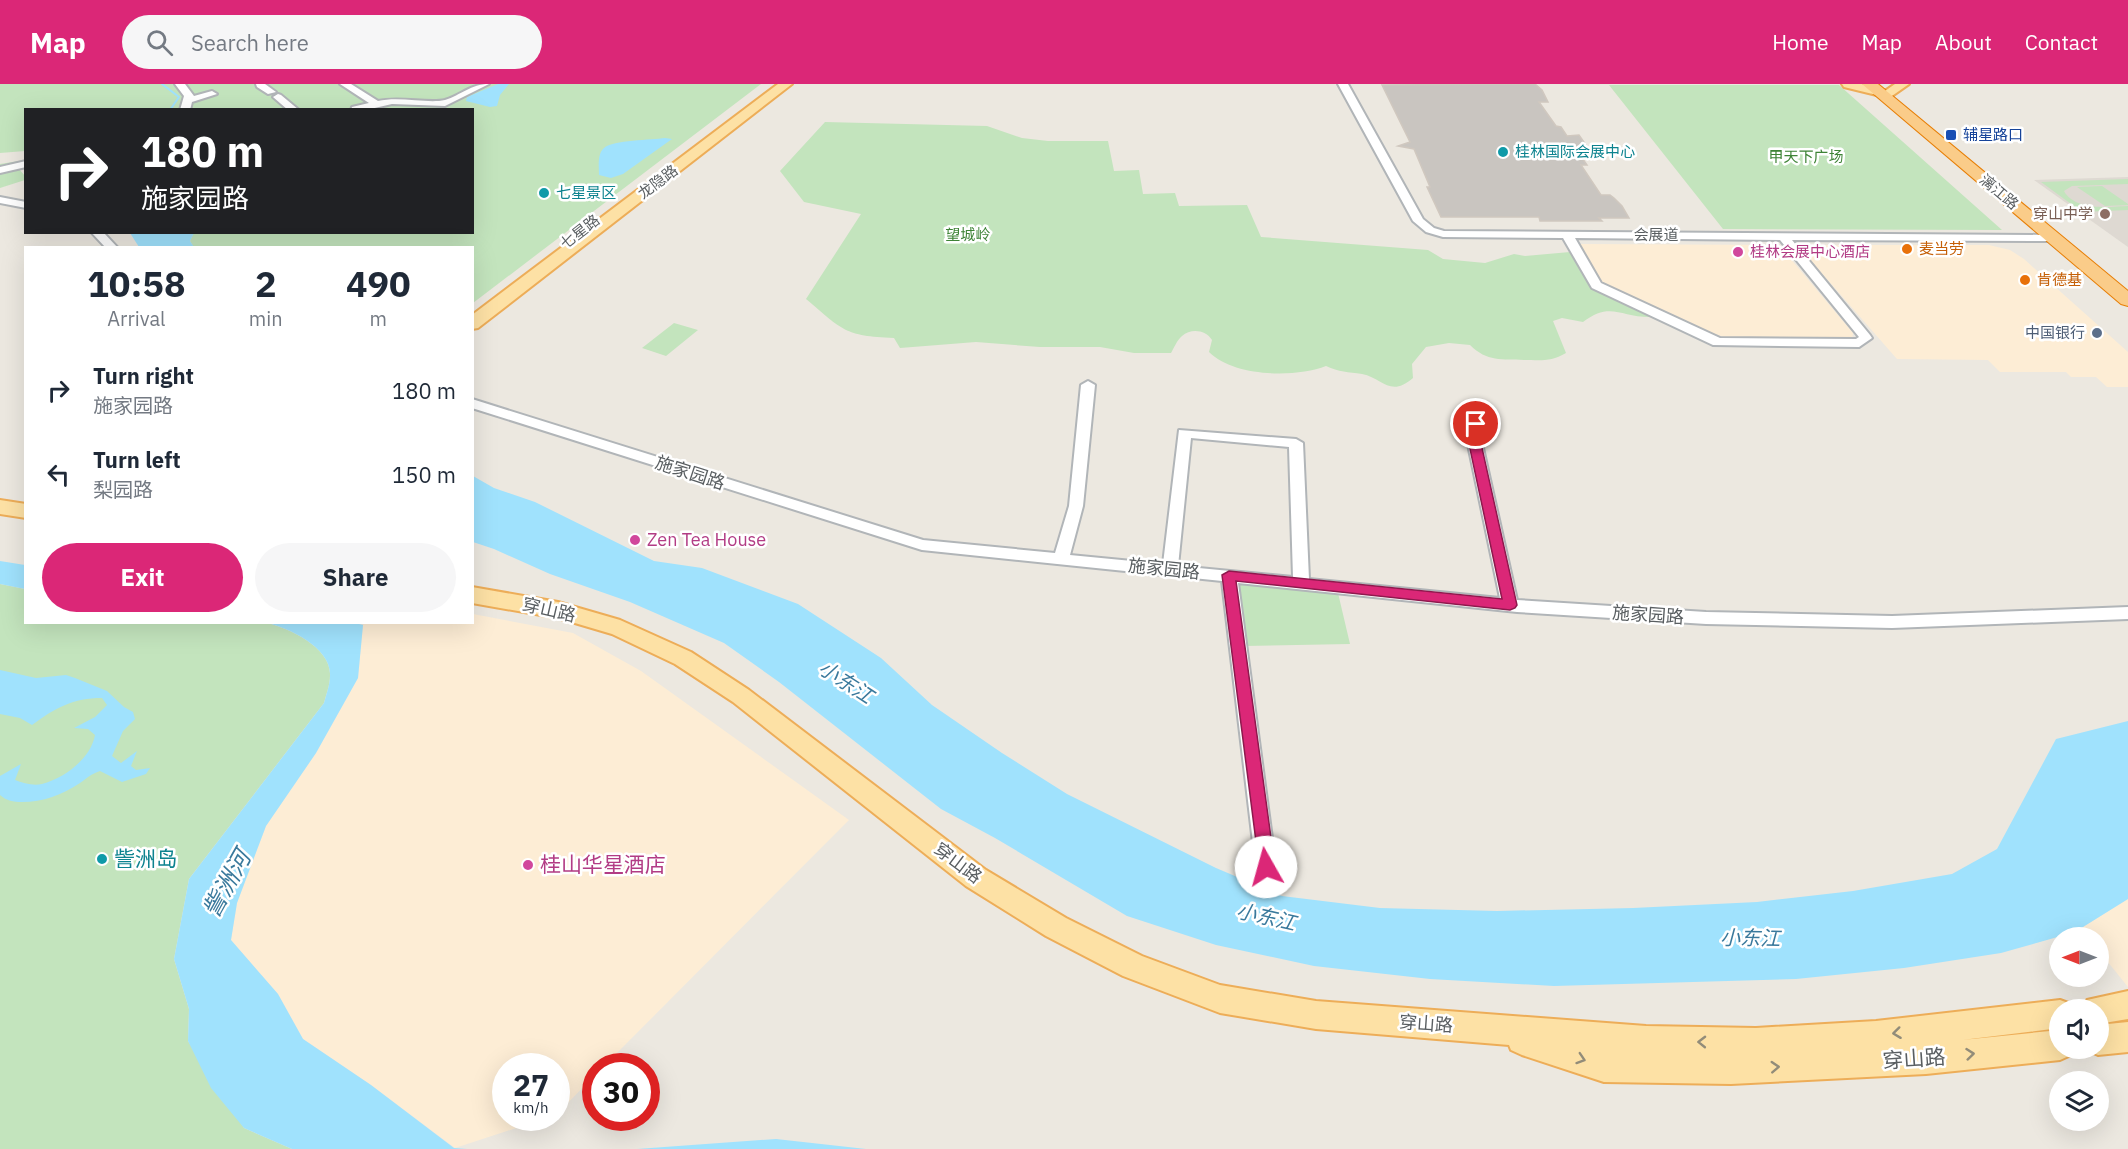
<!DOCTYPE html>
<html lang="en">
<head>
<meta charset="utf-8">
<style>
  :root { --surface:#fff; --page:#f6f6f7; --text:#1f2937; --muted:#747a83; --accent:#db2777 }
  body { margin:0; font-family:"IBM Plex Sans","Noto Sans SC",sans-serif; background:var(--page); color:var(--text); height:100vh; display:flex; flex-direction:column; font-size:22px; white-space:nowrap }
  * { box-sizing:border-box; margin:0 }
  p { font-size:20px; color:var(--muted) }
  .icon { flex:none; width:33px; height:33px; fill:none; stroke:currentColor; stroke-width:2; stroke-linecap:round; stroke-linejoin:round }
  .map { position:relative; flex:1; overflow:hidden }
  .panel { position:absolute; left:24px; top:162px; width:450px; height:378px; display:flex; flex-direction:column; background:var(--surface); border-radius:0px; box-shadow:0 6px 24px #0002 }
  .panel>* { flex:none }
  .hud { position:absolute; left:24px; top:24px; width:450px; height:126px; border-radius:0px; box-shadow:0 6px 24px #0002; background:#202124; color:#fff; overflow:hidden }
  .needle { width:39px; rotate:270deg }
  .fabs { position:absolute; left:2049px; top:843px; display:grid; gap:12px }
  .fabs a { display:grid; place-items:center; width:60px; height:60px; border-radius:50%; background:var(--surface); box-shadow:0 6px 24px #0002; font-size:30px }
  .speed { position:absolute; left:492px; top:969px; display:flex; gap:12px; font-size:30px; font-weight:700; text-align:center }
  .speed>* { display:grid; place-content:center; width:78px; height:78px; border-radius:50%; background:var(--surface); box-shadow:0 6px 24px #0002; line-height:1 }
  .speed small { font-size:15px; font-weight:400 }
  .speed .limit { border:9px solid #d22; background:#fff; color:#111 }
  .pin { position:absolute; display:grid; place-items:center; width:51px; height:51px; color:#fff; margin:-26px; border:3px solid #fff; border-radius:50%; box-shadow:0 2px 6px #0007 }
  .me { position:absolute; width:66px; margin:-33px; rotate:353deg; stroke-linejoin:round; filter:drop-shadow(0 0 4px #0008) }
  .turn { display:flex; align-items:center; gap:21px; height:126px; padding:0 18px; font-size:27px }
  .turn .icon { width:78px; height:78px; stroke-width:2.5 }
  .turn b { display:block; font-size:42px; line-height:51px }
  .eta { display:flex; justify-content:space-evenly; align-items:center; height:102px; text-align:center }
  .eta b { font-size:36px; font-weight:800; line-height:42px }
  .action { display:flex; gap:12px; margin-top:auto; padding:12px 18px }
  .action a { flex:1; height:69px; border-radius:36px; background:var(--accent); color:#fff; font-size:24px; font-weight:800; line-height:69px; text-align:center }
  .action a+a { background:var(--page); color:var(--text) }
  ul { padding:0; list-style:none }
  li { display:flex; align-items:center; gap:18px; height:84px; padding:0 18px }
  li div { flex:1 }
  li b { display:block; font-size:22px }
  li em { font-style:normal }
  header { display:flex; align-items:center; gap:36px; box-sizing:border-box; height:84px; padding:0 30px; background:var(--accent); color:#fff }
  header strong { font-size:28px }
  nav { display:flex; gap:33px; margin-inline-start:auto; font-size:21px }
  .search { width:420px; height:54px; background:var(--page); display:flex; align-items:center; gap:15px; box-sizing:border-box; padding:0 21px; border-radius:33px; color:var(--muted); font-size:22px }
  .map>svg:first-child { display:block }
  .commercial { fill:#fdedd5 }
  .education { fill:#ded9d2 }
  .green { fill:#c3e4bd }
  .water { fill:#a0e2fd }
  .lines { fill:none; stroke-linecap:round; stroke-linejoin:round }
  .stream { stroke:#a0e2fd; stroke-width:2 }
  .building { fill:#c9c5c0; stroke:#d0c8bf; stroke-width:1.5 }
  .minor-casing { stroke:#b1b5b8; stroke-width:4 }
  .major-casing { stroke:#edad58; stroke-width:4 }
  .highway-casing { stroke:#e77e05; stroke-width:2 }
  .minor { fill:#fff; fill-rule:evenodd }
  .major { fill:#fde1a5; fill-rule:evenodd }
  .highway { fill:#facc89; fill-rule:evenodd }
  .oneway { stroke:#928c79 }
  .route { fill:#db2777; stroke:#8e194d; stroke-width:1.5 }
  .transit-dot { fill:#1a4fb4; stroke:#fff; stroke-width:2 }
  .culture-dot { fill:#0f9aa8; stroke:#fff; stroke-width:2 }
  .education-dot { fill:#8d6e63; stroke:#fff; stroke-width:2 }
  .food-dot { fill:#e8710a; stroke:#fff; stroke-width:2 }
  .hotel-dot { fill:#d1479c; stroke:#fff; stroke-width:2 }
  .service-dot { fill:#5c6f8a; stroke:#fff; stroke-width:2 }
  .labels { text-anchor:middle; stroke-width:5; stroke-linejoin:round; paint-order:stroke }
  .far-transit-label { font-size:15px; fill:#164399; stroke:#fff; text-anchor:start }
  .far-culture-label { font-size:15px; fill:#0d838f; stroke:#fff; text-anchor:start }
  .far-park-label { font-size:15px; fill:#3e8336; stroke:#fff }
  .far-street-label { font-size:15px; fill:#595e61; stroke:#fff }
  .far-education-label { font-size:15px; fill:#785e54; stroke:#fff; text-anchor:end }
  .far-food-label { font-size:15px; fill:#c56008; stroke:#fff; text-anchor:start }
  .far-hotel-label { font-size:15px; fill:#b23c85; stroke:#fff; text-anchor:start }
  .far-service-label { font-size:15px; fill:#4e5e75; stroke:#fff; text-anchor:end }
  .street-label { font-size:18px; fill:#595e61; stroke:#fff }
  .hotel-label { font-size:18px; fill:#b23c85; stroke:#fff; text-anchor:start }
  .water-label { font-size:20px; font-style:italic; fill:#39799c; stroke:#fff }
  .near-culture-label { font-size:21px; fill:#0d838f; stroke:#fff; text-anchor:start }
  .near-hotel-label { font-size:21px; fill:#b23c85; stroke:#fff; text-anchor:start }
  .near-street-label { font-size:21px; fill:#595e61; stroke:#fff }
  .near-water-label { font-size:24px; font-style:italic; fill:#39799c; stroke:#fff }
</style>
</head>
<body>
<header>
<strong>Map</strong>
<div class="search"><svg class="icon" aria-label="search" viewBox="0 0 24 24"><circle cx="10" cy="10" r="6"/><path d="M15 15l6 6"/></svg>Search here</div>
<nav><a>Home</a><a>Map</a><a>About</a><a>Contact</a></nav>
</header>
<div class="map">
<svg width="2128" height="1065" viewBox="0 0 2128 1065">
  <rect width="100%" height="100%" fill="#ece8e0"/>
  <path class="commercial" d="M1580,160L1779,161L1853,249L1852,256H1733L1703,246L1601,198Z
    M1797,161H1989L2010,166L2024,175L2128,268V303H2107L2096,293H2071L2066,288H2000L1988,276L1897,275Z
    M473,530L573,549L641,587L849,736L604,982H596L595,991L557,1030L556,982H506V1034H547L455,1064L371,1001L303,955L278,910L231,856L237,819L266,742L316,669L358,594L363,541L365,539L472,538Z
    M2128,815V903L2099,867L2098,854L2088,853L2081,844Z"/>
  <path class="education" d="M2128,93V163L2034,96Z"/>
  <path class="green" d="M0,0H761L473,219L472,164H194L190,157L194,148H472V26H26L25,67L0,69Z
    M1609,1H1839L2002,146L1723,145Z
    M825,38L987,42L1022,54L1048,57H1108L1114,87L1139,86L1143,110L1175,109L1179,122L1247,121L1261,153L1428,166L1443,175L1485,179L1514,170L1525,172L1570,168L1590,202L1653,231L1650,233C1620,233 1610,217 1583,238L1562,234L1553,237L1566,269C1551,278 1541,276 1524,276C1502,275 1487,278 1470,261L1449,259L1426,263L1412,280L1413,294C1390,314 1383,294 1362,290C1348,288 1339,288 1326,282C1295,294 1234,293 1209,268L1212,256C1206,246 1191,244 1182,252C1177,256 1174,264 1171,269H1134L1100,263H1040L976,258L900,264L894,254C844,252 843,246 806,215L861,130L804,118L780,87Z
    M25,76L19,85L25,92V96L0,104V80Z
    M2128,95V100L2072,102L2064,107C2075,127 2109,123 2128,122V126L2082,128L2041,98Z
    M2102,102L2128,120V121L2105,122L2077,103Z
    M674,239L698,246L666,272L642,264Z
    M1234,499L1338,509L1350,560L1243,562Z
    M0,500L25,505L26,538L267,539C289,544 332,564 330,592C330,601 326,611 324,619L189,795L174,875L189,925L188,957L244,1044L292,1065H0Z"/>
  <path class="water" d="M498,0H509L500,11L497,22L490,23L466,17L467,13Z
    M665,54L672,55L623,90L611,94L599,91C599,83 597,70 604,64C613,56 652,56 665,54Z
    M130,149H194L190,157L194,163H139Z
    M473,392L494,404L535,418L654,477L702,484L798,520L881,574L932,621L1002,669L1067,710L1216,784L1282,812L1380,824L1497,827L1633,824L1757,818L1853,807L1952,790L1997,765L2056,655L2128,637V815L2075,848L2001,869L1904,884L1796,895L1554,902L1430,895L1314,882L1216,861L1127,832L995,754L941,725L779,598L724,559L630,518L550,490L494,465L473,458Z
    M0,477L25,481V505L0,500Z
    M355,539L363,541L358,594L316,669L266,742L237,819L231,856L278,910L303,955L371,1001L454,1064L467,1065H292L244,1044L211,1004L188,957L189,925L174,875L189,795L324,619C326,611 330,601 330,592C332,564 289,544 267,539Z
    M0,586L36,594L66,591L75,594L107,607L124,623L133,628L135,635L123,647L112,672L121,679L137,667L131,682L136,686L150,684L146,690L122,698L100,687C91,690 87,694 80,699C62,711 43,718 22,718C13,718 7,717 0,711V692L21,680L15,696C23,699 33,702 42,700C65,694 91,674 95,651L88,645L74,644L95,633L107,621L102,614C73,614 55,624 32,641L20,634L0,630Z
    M776,1055L866,1065H637Z"/>
  <g class="lines">
    <path class="stream" d="M162,0L179,13L170,26"/>
  </g>
  <path class="building" d="M1535,0L1542,6L1548,18H1539L1556,42L1561,43L1567,52L1579,51L1593,71H1580L1587,81H1581L1601,111H1610L1614,114L1622,122L1629,134H1599L1602,137H1540L1539,133H1441L1427,103H1430L1414,65L1398,62L1410,58L1382,1Z"/>
  <g class="lines">
    <defs>
      <path id="minor" d="M175,0H185L194,12L212,7L217,10L192,18L190,26H180L184,12Z
        M256,0H265L276,8L268,10L257,3Z
        M340,0H351L378,17C400,12 428,20 445,16C461,11 471,0 489,0L445,22L392,20L366,26H351L352,23L369,19Z
        M1338,0H1348L1423,135L1434,144L1444,147L2053,151L2059,154L2053,157L1792,156L1870,251L1872,254L1859,263L1713,261L1592,204L1563,154L1443,153L1426,148L1413,137ZM1575,154L1780,156L1859,253L1856,255L1720,254L1601,199Z
        M278,10L281,11L299,26H288L273,13Z
        M26,77V83L0,89V83Z
        M0,113L26,118V124L0,119Z
        M91,148H103L118,164H106Z
        M1088,297L1095,301L1083,422L1070,471L1163,480L1179,346L1296,355L1303,359L1309,495L1500,514L1465,346L1471,337L1476,336L1483,340L1479,346L1517,516L1706,528L1892,532L2128,523V535L1892,544L1706,540L1517,528L1238,499L1276,784L1273,790L1266,793L1259,790L1256,784L1222,497L922,466L472,324V315L923,456L1055,469L1069,422L1081,301ZM1191,354L1289,363L1293,493L1178,482Z"/>
      <path id="major" d="M778,0H792L478,244L472,245V231Z
        M1842,0H1862L1885,7L1895,0H1909L1889,14L1844,3Z
        M0,416L26,420V434L0,430Z
        M472,503L558,518L620,536L691,568L749,606L986,786L1066,834L1142,872L1220,901L1316,917L1646,942L1756,944L1876,937L2060,916L2071,920L2073,926H2060V944L1962,956L2060,946V964H2074L2071,971L2060,976L1926,990L1731,1000L1604,998L1522,971L1511,966L1509,961L1316,945L1220,929L1123,892L1046,852L966,802L733,618L675,580L612,550L558,534L472,519Z
        M2128,907V935L2098,940V926H2083L2087,916Z
        M2128,938V968L2098,971L2087,966L2086,964H2098V941Z"/>
      <path id="highway" d="M1862,0H1878L2128,207V222L2121,220Z"/>
    </defs>
    <use href="#minor" class="minor-casing"/>
    <use href="#major" class="major-casing"/>
    <use href="#highway" class="highway-casing"/>
    <use href="#minor" class="minor"/>
    <use href="#major" class="major"/>
    <use href="#highway" class="highway"/>
  </g>
  <defs><path id="oneway-chevron" d="M-2-3.5L2.5 0L-2 3.5" fill="none" stroke-width="1.6" stroke-linecap="round" stroke-linejoin="round" transform="scale(1.5)"/></defs>
  <g class="oneway">
    <use href="#oneway-chevron" transform="translate(1897 949) rotate(173)"/>
    <use href="#oneway-chevron" transform="translate(1702 958) rotate(-179)"/>
    <use href="#oneway-chevron" transform="translate(1970 970) rotate(-6)"/>
    <use href="#oneway-chevron" transform="translate(1581 975) rotate(18)"/>
    <use href="#oneway-chevron" transform="translate(1775 983) rotate(-3)"/>
  </g>
  <path class="route" d="M1476,337L1482,340L1478,346L1517,521L1515,524L1510,526L1236,497L1275,783L1272,789L1266,791L1260,789L1222,491L1229,487L1502,515L1466,346L1472,338Z"/>
  <rect class="transit-dot" x="1945" y="45" width="12" height="12" rx="3"/>
  <g class="culture-dot">
    <circle cx="1503" cy="68" r="6"/>
    <circle cx="544" cy="109" r="6"/>
    <circle cx="102" cy="775" r="6"/>
  </g>
  <circle class="education-dot" cx="2105" cy="130" r="6"/>
  <g class="food-dot">
    <circle cx="1907" cy="165" r="6"/>
    <circle cx="2025" cy="196" r="6"/>
  </g>
  <g class="hotel-dot">
    <circle cx="1738" cy="168" r="6"/>
    <circle cx="635" cy="456" r="6"/>
    <circle cx="528" cy="781" r="6"/>
  </g>
  <circle class="service-dot" cx="2097" cy="249" r="6"/>
  <g class="labels">
    <g class="far-transit-label">
      <text x="1963" y="56">辅星路口</text>
    </g>
    <g class="far-culture-label">
      <text x="1515" y="73">桂林国际会展中心</text>
      <text x="556" y="114">七星景区</text>
    </g>
    <g class="far-park-label">
      <text x="1806" y="78">甲天下广场</text>
      <text x="968" y="156">望城岭</text>
    </g>
    <g class="far-street-label">
      <text transform="translate(658 98) rotate(-37)" y="5">龙隐路</text>
      <text transform="translate(1999 108) rotate(40)" y="5">漓江路</text>
      <text transform="translate(580 148) rotate(-38)" y="5">七星路</text>
      <text x="1656" y="156">会展道</text>
    </g>
    <g class="far-education-label">
      <text x="2093" y="135">穿山中学</text>
    </g>
    <g class="far-food-label">
      <text x="1919" y="170">麦当劳</text>
      <text x="2037" y="201">肯德基</text>
    </g>
    <g class="far-hotel-label">
      <text x="1750" y="173">桂林会展中心酒店</text>
    </g>
    <g class="far-service-label">
      <text x="2085" y="254">中国银行</text>
    </g>
    <g class="street-label">
      <text transform="translate(690 389) rotate(18)" y="6">施家园路</text>
      <text transform="translate(1164 485) rotate(6)" y="6">施家园路</text>
      <text transform="translate(549 526) rotate(13)" y="6">穿山路</text>
      <text transform="translate(1648 531) rotate(4)" y="6">施家园路</text>
      <text transform="translate(958 779) rotate(37)" y="6">穿山路</text>
      <text transform="translate(1426 940) rotate(4)" y="6">穿山路</text>
    </g>
    <g class="hotel-label">
      <text x="647" y="462">Zen Tea House</text>
    </g>
    <g class="water-label">
      <text transform="translate(846 598) rotate(33)" y="7">小东江</text>
      <text transform="translate(1266 833) rotate(13)" y="7">小东江</text>
      <text transform="translate(1750 854) rotate(1)" y="7">小东江</text>
    </g>
    <g class="near-culture-label">
      <text x="114" y="782">訾洲岛</text>
    </g>
    <g class="near-hotel-label">
      <text x="540" y="788">桂山华星酒店</text>
    </g>
    <g class="near-street-label">
      <text transform="translate(1914 975) rotate(-4)" y="7">穿山路</text>
    </g>
    <g class="near-water-label">
      <text transform="translate(227 800) rotate(-61)" y="8">訾洲河</text>
    </g>
  </g>
</svg>
<div class="fabs">
<a><svg class="needle" viewBox="-14 -14 28 28"><path d="M0-13l5 13h-10z" fill="#e53935"/><path d="M0 13l5-13h-10z" fill="#747a83"/></svg></a>
<a><svg class="icon" aria-label="sound" viewBox="0 0 24 24"><path d="M4 9h4l5-4v14l-5-4H4zM17 9q2 3 0 6"/></svg></a>
<a><svg class="icon" aria-label="layers" viewBox="0 0 24 24"><path d="M12 4l9 5-9 5-9-5zM3 14l9 5 9-5"/></svg></a>
</div>
<div class="speed"><div>27<small>km/h</small></div><div class="limit">30</div></div>
<div class="pin" style="left:1476px;top:340px;background:#d93025"><svg class="icon" aria-label="arrive" viewBox="0 0 24 24"><path d="M6 21V4h12l-3 4 3 4H6"/></svg></div>
<svg class="me" style="left:1266px;top:783px" viewBox="-20 -20 40 40"><circle r="19" fill="#fff"/><path d="M0-13L10 11 0 6-10 11z" fill="#db2777"/></svg>
<div class="hud">
<div class="turn"><svg class="icon" aria-label="right" viewBox="0 0 24 24"><path d="M7 20v-9h11M14 6l5 5-5 5"/></svg><div><b>180 m</b>施家园路</div></div>
</div>
<section class="panel">
<div class="eta">
<div><b>10:58</b><p>Arrival</p></div>
<div><b>2</b><p>min</p></div>
<div><b>490</b><p>m</p></div>
</div>
<ul>
<li><svg class="icon" aria-label="right" viewBox="0 0 24 24"><path d="M7 20v-9h11M14 6l5 5-5 5"/></svg><div><b>Turn right</b><p>施家园路</p></div><em>180 m</em></li>
<li><svg class="icon" aria-label="left" viewBox="0 0 24 24"><path d="M17 20v-9H6M10 6l-5 5 5 5"/></svg><div><b>Turn left</b><p>梨园路</p></div><em>150 m</em></li>
</ul>
<div class="action"><a>Exit</a><a>Share</a></div>
</section>
</div>
</body>
</html>
